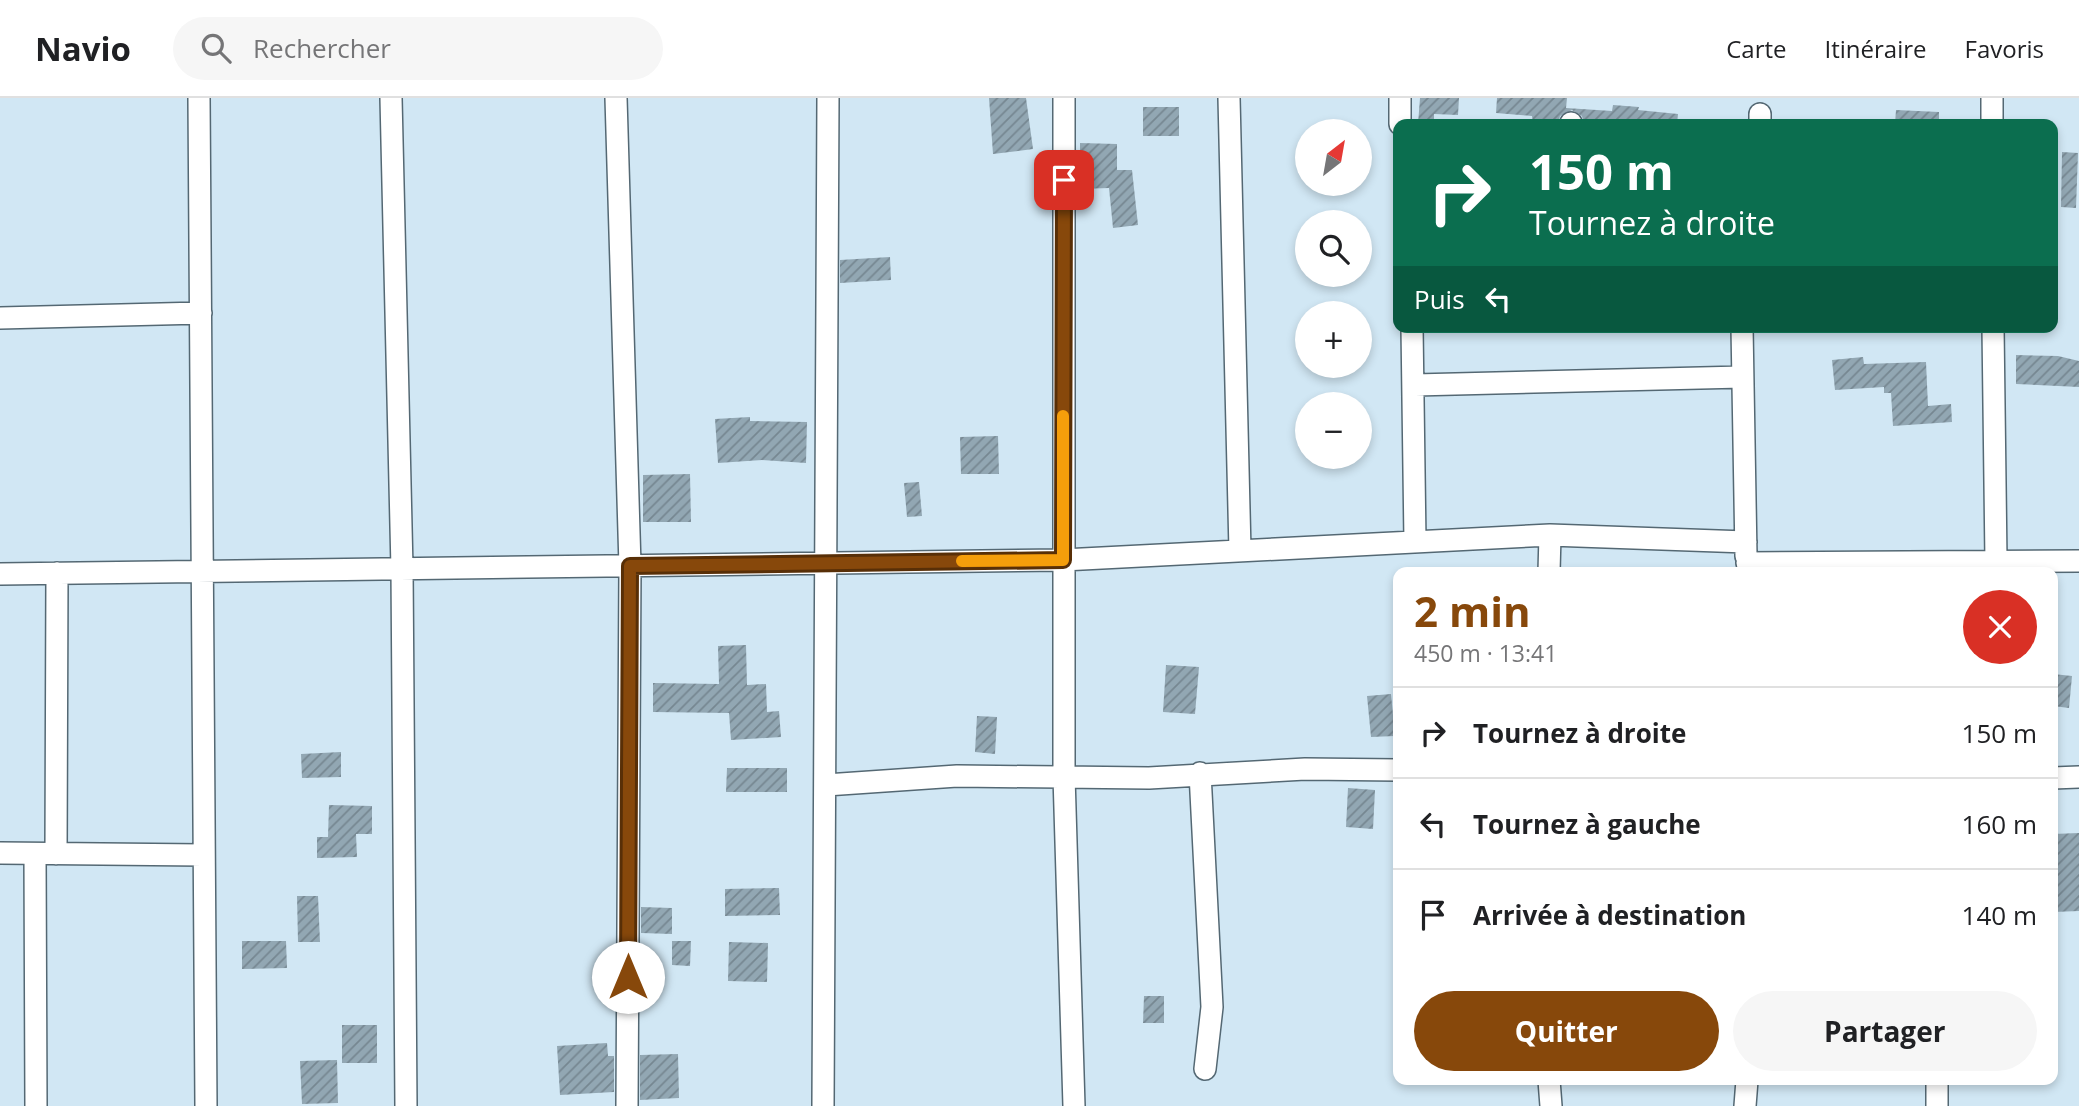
<!DOCTYPE html>
<html lang="fr">
<head>
<meta charset="utf-8">
<style>
  :root { --surface:#fff; --page:#f6f6f6; --text:#202124; --muted:#757577; --line:#e0e0e0; --accent:#87480b }
  body { margin:0; font-family:"Open Sans",sans-serif; background:var(--page); color:var(--text); height:100vh; display:flex; flex-direction:column; font-size:26px; white-space:nowrap }
  * { box-sizing:border-box; margin:0 }
  p { font-size:23px; color:var(--muted) }
  .icon { flex:none; width:38px; height:38px; fill:none; stroke:currentColor; stroke-width:2; stroke-linecap:round; stroke-linejoin:round }
  .map { position:relative; flex:1; overflow:hidden }
  .drawer { position:absolute; left:1393px; top:469px; width:665px; height:518px; display:flex; flex-direction:column; background:var(--surface); border-radius:14px; box-shadow:0 4px 10px #0003 }
  .drawer>* { flex:none }
  .top-card { position:absolute; left:1393px; top:21px; width:665px; height:214px; border-radius:14px; box-shadow:0 4px 10px #0003; background:#0b6e4f; color:#fff; overflow:hidden }
  .needle { width:46px; rotate:31deg }
  .buttons { position:absolute; left:1295px; top:21px; display:grid; gap:14px }
  .buttons a { display:grid; place-items:center; width:77px; height:77px; border-radius:50%; background:var(--surface); box-shadow:0 4px 10px #0003; font-size:35px }
  .pin { position:absolute; display:grid; place-items:center; width:60px; height:60px; color:#fff; margin:-30px; border-radius:14px; box-shadow:0 4px 10px #0006 }
  .me { position:absolute; width:77px; margin:-38px; rotate:0deg; stroke-linejoin:round; filter:drop-shadow(0 0 5px #0008) }
  .turn { display:flex; align-items:center; gap:24px; height:147px; padding:0 21px; font-size:32px }
  .turn .icon { width:91px; height:91px; stroke-width:2.5 }
  .turn b { display:block; font-size:49px; line-height:60px }
  .then { display:flex; align-items:center; height:66px; padding:0 21px; background:#0003; gap:14px; font-size:26px }
  .round { display:grid; place-items:center; flex:none; width:74px; height:74px; border-radius:37px; background:var(--page) }
  .summary { display:flex; align-items:center; justify-content:space-between; height:119px; padding:0 21px }
  h1 { font-size:42px; font-weight:700; line-height:52px; color:var(--accent) }
  .cta { display:flex; gap:14px; margin-top:auto; padding:14px 21px }
  .cta a { flex:1; height:80px; border-radius:42px; background:var(--accent); color:#fff; font-size:28px; font-weight:700; line-height:80px; text-align:center }
  .cta a+a { background:var(--page); color:var(--text) }
  ul { padding:0; list-style:none }
  li { display:flex; align-items:center; gap:21px; height:91px; padding:0 21px; border-top:2px solid var(--line) }
  li div { flex:1 }
  li b { display:block; font-size:26px }
  li em { font-style:normal }
  header { display:flex; align-items:center; gap:42px; box-sizing:border-box; height:98px; padding:0 35px; background:var(--surface); border-bottom:2px solid var(--line) }
  header strong { font-size:33px }
  nav { display:flex; gap:38px; margin-inline-start:auto; font-size:24px }
  .search { width:490px; height:63px; background:var(--page); display:flex; align-items:center; gap:18px; box-sizing:border-box; padding:0 24px; border-radius:38px; color:var(--muted); font-size:26px }
  .map>svg:first-child { display:block }
  .building { fill:url(#building-hatch) }
  .lines { fill:none; stroke-linecap:round; stroke-linejoin:round }
  .minor-casing { stroke:#546873; stroke-width:24 }
  .minor { stroke:#fff; stroke-width:21 }
  .route-casing { stroke:#582f07; stroke-width:18 }
  .route { stroke:#87480b; stroke-width:12 }
  .slow { stroke:#f59e0b; stroke-width:12 }
</style>
</head>
<body>
<header>
<strong>Navio</strong>
<div class="search"><svg class="icon" aria-label="search" viewBox="0 0 24 24"><circle cx="10" cy="10" r="6"/><path d="M15 15l6 6"/></svg>Rechercher</div>
<nav><a>Carte</a><a>Itinéraire</a><a>Favoris</a></nav>
</header>
<div class="map">
<svg width="2079" height="1008" viewBox="0 0 2079 1008">
  <defs>
    <pattern id="building-hatch" width="6" height="6" patternUnits="userSpaceOnUse" patternTransform="scale(1.75)"><rect width="6" height="6" fill="#92a7b3"/><path d="M-1 1l2-2M0 6l6-6M5 7l2-2" fill="none" stroke="#768791"/></pattern>
  </defs>
  <rect width="100%" height="100%" fill="#d1e7f4"/>
  <path class="building" d="M989,0H1026L1033,51L993,56Z
    M1420,0H1459L1458,17L1434,16V26H1418Z
    M1497,0H1567L1566,10L1612,13L1613,7L1639,9L1638,12L1678,16L1677,26H1584L1582,18L1572,12L1560,18L1558,26H1533L1532,18L1496,15Z
    M1143,9H1179V38H1143Z
    M1896,12L1939,14V26H1895Z
    M1080,45L1117,46V72H1132L1138,127L1113,130L1109,90L1080,91Z
    M2062,54L2078,55L2076,110L2061,109Z
    M890,159L891,182L840,185V162Z
    M2016,257L2058,258L2079,263V289L2016,286Z
    M1863,259L1864,266L1926,264L1928,308L1951,306L1952,324L1893,328L1891,295H1884V289L1835,292L1832,262Z
    M750,319V323L807,324L806,365L762,362L718,365L715,321Z
    M998,338L999,376H961L960,339Z
    M690,376L691,424H643V377Z
    M919,384L922,418L907,419L904,385Z
    M746,547L747,587L766,586L767,614L779,613L781,639L731,642L729,615L653,614V585L719,586L718,548Z
    M1166,567L1199,569L1195,616L1163,614Z
    M2053,576L2072,578L2069,610L2053,608Z
    M1391,596L1395,638L1371,639L1367,598Z
    M977,618L997,619L995,656L975,654Z
    M341,654V679L302,680L301,656Z
    M727,670H787V694H726Z
    M1348,690L1375,692L1373,731L1346,729Z
    M329,707L372,708V736H356L357,759L317,760V739H328Z
    M2079,735V813L2053,814V736Z
    M779,790L780,817L725,818V791Z
    M297,798H318L320,844H298Z
    M641,809L672,810V836L641,835Z
    M242,843H286L287,870L242,871Z
    M672,843H691L690,868L672,867Z
    M729,844L768,845L767,884L728,883Z
    M1144,898H1164V925H1143Z
    M342,927H377V965H342Z
    M607,945L608,958H614V994L560,997L557,948Z
    M678,956L679,1000L640,1002V957Z
    M337,962L338,1005L302,1006L300,963Z"/>
  <g class="lines">
    <defs>
      <path id="minor" d="M199,0L206,1008
        M391,0L402,471L406,1008
        M616,0L630,468L627,1008
        M1064,0V678L1074,1008
        M1229,0L1240,453
        M1400,0V26
        M1992,0V26
        M1760,16V26
        M1571,26V25
        M0,220L201,215
        M1412,229L1415,444
        M1742,229L1746,458
        M1993,229L1996,463
        M1415,287L1742,279
        M1747,465L2079,463
        M1549,474L1550,437
        M0,476L1063,462L1550,437L1746,444
        M1200,675L1212,909L1205,971
        M2053,680L2079,679
        M826,687L957,678L1149,680L1305,671L1398,672
        M0,755L203,757
        M35,756L36,1008
        M56,756L57,475
        M1549,982L1551,1008
        M1937,982V1008
        M823,1008L828,0
        M1745,1008L1747,982"/>
    </defs>
    <use href="#minor" class="minor-casing"/>
    <use href="#minor" class="minor"/>
  </g>
  <g class="lines">
    <defs>
      <path id="route" d="M628,879L630,468L1063,462L1064,82"/>
    </defs>
    <use href="#route" class="route-casing"/>
    <use href="#route" class="route"/>
    <path class="slow" d="M962,463L1063,462V318"/>
  </g>
</svg>
<div class="buttons">
<a><svg class="needle" viewBox="-14 -14 28 28"><path d="M0-13l5 13h-10z" fill="#e53935"/><path d="M0 13l5-13h-10z" fill="#757577"/></svg></a>
<a><svg class="icon" aria-label="search" viewBox="0 0 24 24"><circle cx="10" cy="10" r="6"/><path d="M15 15l6 6"/></svg></a>
<a>+</a>
<a>−</a>
</div>
<div class="pin" style="left:1064px;top:82px;background:#d93025"><svg class="icon" aria-label="arrive" viewBox="0 0 24 24"><path d="M6 21V4h12l-3 4 3 4H6"/></svg></div>
<svg class="me" style="left:628px;top:879px" viewBox="-20 -20 40 40"><circle r="19" fill="#fff"/><path d="M0-13L10 11 0 6-10 11z" fill="#87480b"/></svg>
<div class="top-card">
<div class="turn"><svg class="icon" aria-label="right" viewBox="0 0 24 24"><path d="M7 20v-9h11M14 6l5 5-5 5"/></svg><div><b>150 m</b>Tournez à droite</div></div>
<div class="then">Puis<svg class="icon" aria-label="left" viewBox="0 0 24 24"><path d="M17 20v-9H6M10 6l-5 5 5 5"/></svg></div>
</div>
<section class="drawer">
<div class="summary"><div><h1>2 min</h1><p>450 m · 13:41</p></div><a class="round" style="background:#d93025;color:#fff"><svg class="icon" aria-label="close" viewBox="0 0 24 24"><path d="M6 6l12 12M18 6L6 18"/></svg></a></div>
<ul>
<li><svg class="icon" aria-label="right" viewBox="0 0 24 24"><path d="M7 20v-9h11M14 6l5 5-5 5"/></svg><div><b>Tournez à droite</b></div><em>150 m</em></li>
<li><svg class="icon" aria-label="left" viewBox="0 0 24 24"><path d="M17 20v-9H6M10 6l-5 5 5 5"/></svg><div><b>Tournez à gauche</b></div><em>160 m</em></li>
<li><svg class="icon" aria-label="arrive" viewBox="0 0 24 24"><path d="M6 21V4h12l-3 4 3 4H6"/></svg><div><b>Arrivée à destination</b></div><em>140 m</em></li>
</ul>
<div class="cta"><a>Quitter</a><a>Partager</a></div>
</section>
</div>
</body>
</html>
